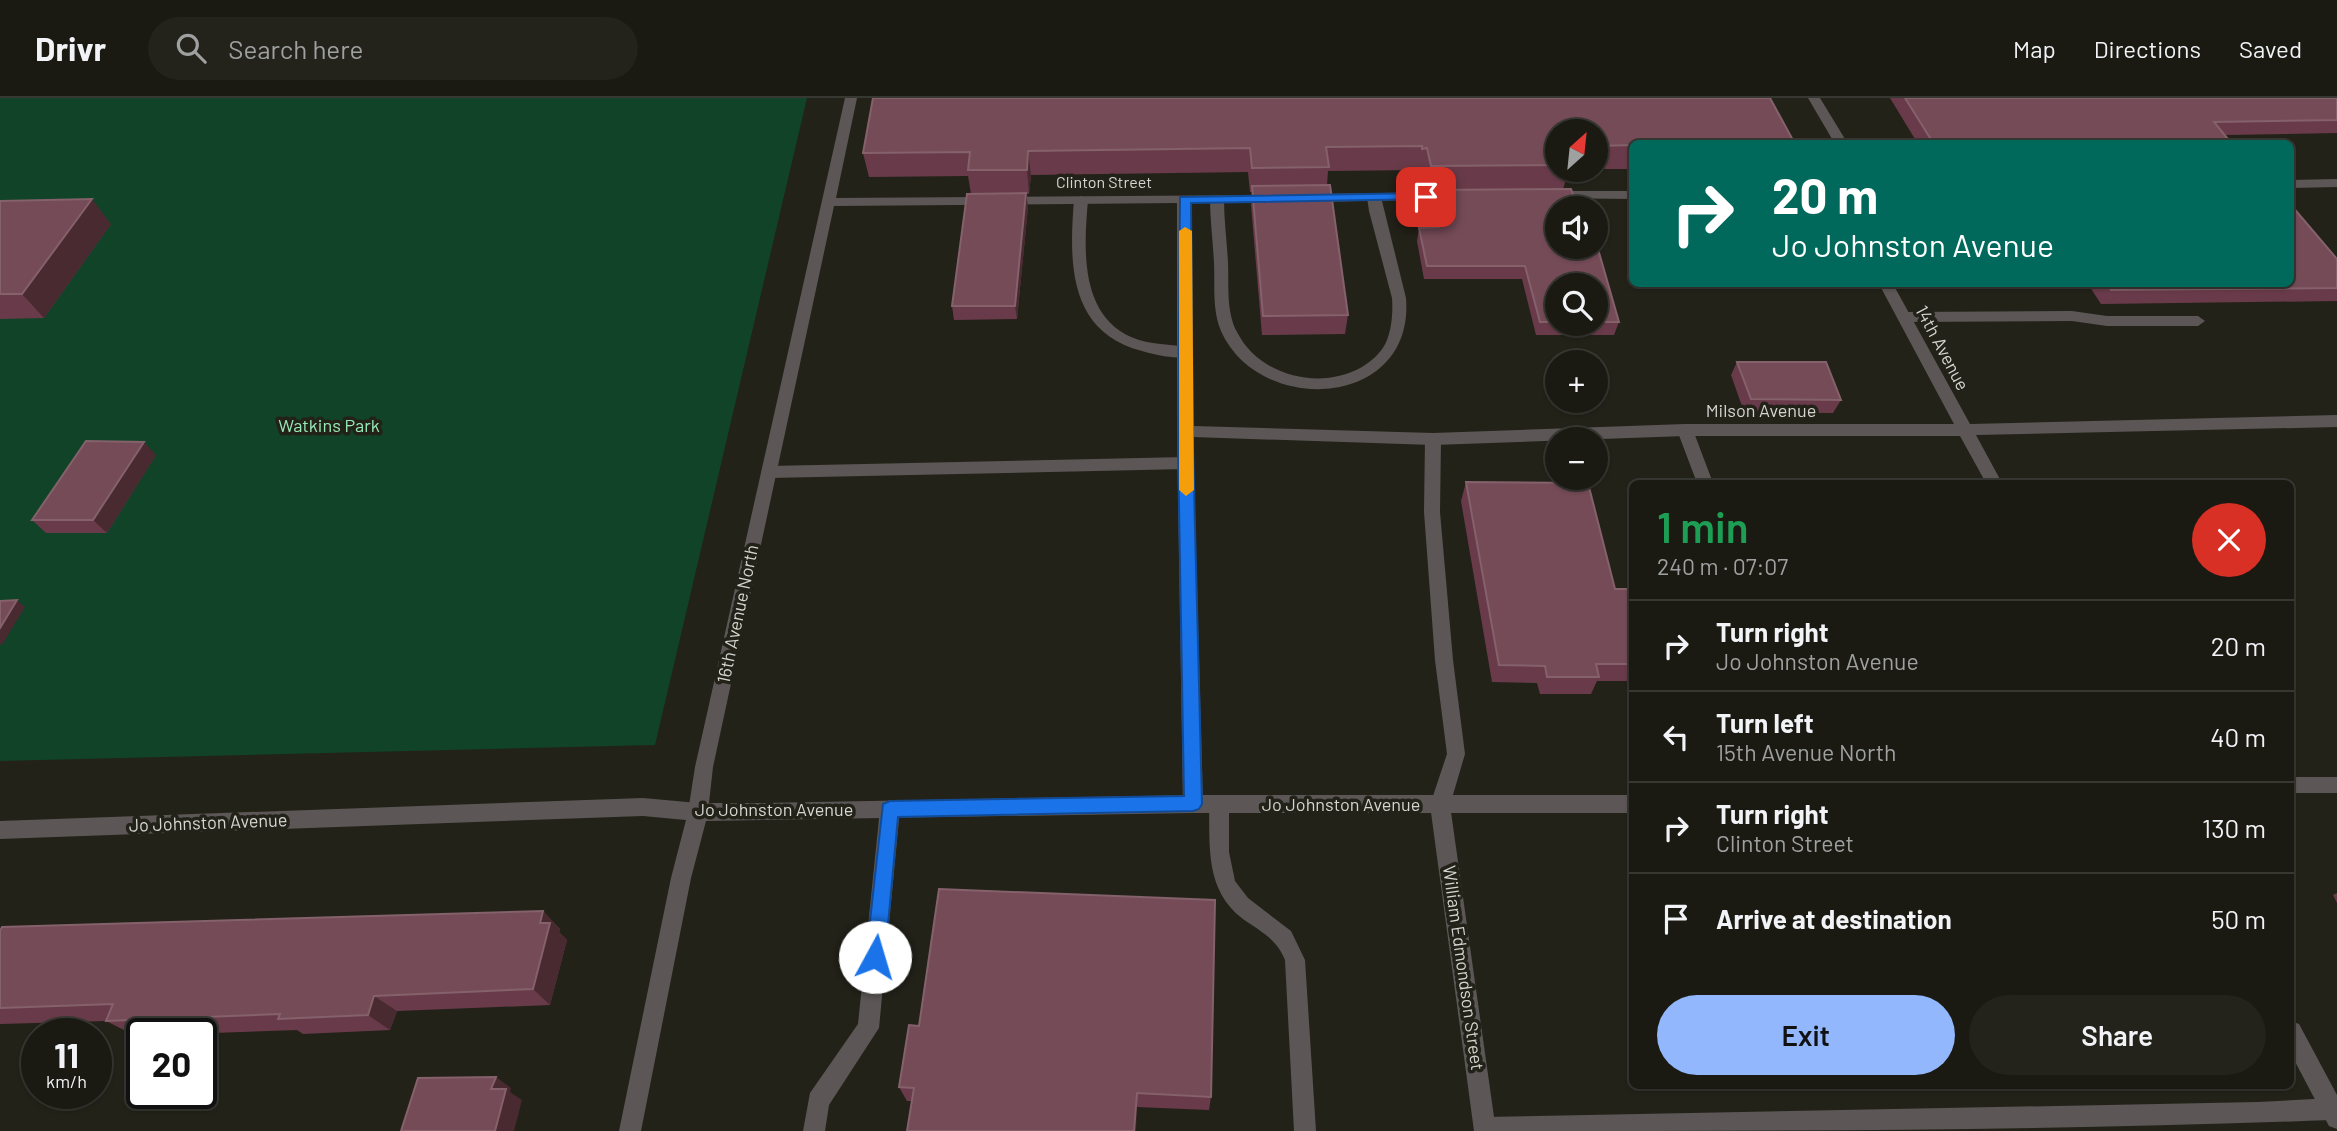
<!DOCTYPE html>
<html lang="en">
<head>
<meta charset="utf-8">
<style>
  :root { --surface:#1a1a13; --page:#23231c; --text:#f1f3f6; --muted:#9fa1a0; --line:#383833; --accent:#93b7fd }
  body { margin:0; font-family:Barlow,sans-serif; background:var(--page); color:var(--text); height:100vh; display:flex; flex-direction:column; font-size:26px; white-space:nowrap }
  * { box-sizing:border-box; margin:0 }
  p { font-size:23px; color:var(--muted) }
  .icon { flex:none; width:38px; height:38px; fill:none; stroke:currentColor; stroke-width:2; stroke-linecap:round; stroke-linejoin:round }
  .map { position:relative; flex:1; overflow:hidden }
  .panel { position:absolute; left:1629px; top:382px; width:665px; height:609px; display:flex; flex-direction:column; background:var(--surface); border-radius:10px; box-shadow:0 2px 5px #0004,0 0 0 2px var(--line) }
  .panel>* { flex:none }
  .top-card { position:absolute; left:1629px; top:42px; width:665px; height:147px; border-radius:10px; box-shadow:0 2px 5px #0004,0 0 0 2px var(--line); background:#00695c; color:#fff; overflow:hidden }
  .needle { width:46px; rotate:27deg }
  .tools { position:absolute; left:1545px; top:21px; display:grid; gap:14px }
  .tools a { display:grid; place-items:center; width:63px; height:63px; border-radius:50%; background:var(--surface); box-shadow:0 2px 5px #0004,0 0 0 2px var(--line); font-size:35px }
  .speed { position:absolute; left:21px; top:920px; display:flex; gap:14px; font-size:35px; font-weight:700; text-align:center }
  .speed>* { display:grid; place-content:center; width:91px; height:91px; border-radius:50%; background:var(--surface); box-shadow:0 2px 5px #0004,0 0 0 2px var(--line); line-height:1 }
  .speed small { font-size:18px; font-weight:400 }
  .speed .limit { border:4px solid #111; border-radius:10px; background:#fff; color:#111 }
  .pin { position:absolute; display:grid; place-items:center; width:60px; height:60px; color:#fff; margin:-30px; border-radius:14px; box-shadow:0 4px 10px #0006 }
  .me { position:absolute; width:77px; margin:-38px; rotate:6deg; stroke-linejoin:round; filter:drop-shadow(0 0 5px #0008) }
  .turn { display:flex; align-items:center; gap:24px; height:147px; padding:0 28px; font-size:32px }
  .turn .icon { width:91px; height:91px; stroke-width:2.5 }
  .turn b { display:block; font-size:49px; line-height:60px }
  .round { display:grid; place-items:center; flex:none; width:74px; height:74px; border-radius:37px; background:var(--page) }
  .headline { display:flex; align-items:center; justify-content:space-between; height:119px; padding:0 28px }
  h1 { font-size:42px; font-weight:600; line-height:52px; color:#1e9e55 }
  .action { display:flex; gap:14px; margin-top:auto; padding:14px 28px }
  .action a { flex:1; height:80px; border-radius:42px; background:var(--accent); color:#111; font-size:28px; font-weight:600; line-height:80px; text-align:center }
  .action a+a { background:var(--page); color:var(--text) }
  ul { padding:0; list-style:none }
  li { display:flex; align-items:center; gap:21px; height:91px; padding:0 28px; border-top:2px solid var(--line) }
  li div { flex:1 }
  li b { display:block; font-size:26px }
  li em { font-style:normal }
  header { display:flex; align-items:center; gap:42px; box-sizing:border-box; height:98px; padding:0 35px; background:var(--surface); border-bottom:2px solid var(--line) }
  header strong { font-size:33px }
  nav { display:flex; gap:38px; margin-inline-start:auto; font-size:24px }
  .search { width:490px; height:63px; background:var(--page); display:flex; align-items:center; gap:18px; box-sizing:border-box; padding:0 24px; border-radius:38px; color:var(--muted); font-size:26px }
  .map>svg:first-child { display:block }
  .green { fill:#114328 }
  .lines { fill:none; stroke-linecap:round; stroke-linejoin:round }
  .service { fill:#5c5756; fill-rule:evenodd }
  .minor { fill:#5c5756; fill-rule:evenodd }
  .tertiary { fill:#5c5756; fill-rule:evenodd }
  .wall { fill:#693b4a; fill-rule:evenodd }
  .shaded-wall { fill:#482a30 }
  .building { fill:#754b58; stroke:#84616b; stroke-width:2 }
  .route { fill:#1a73e8; stroke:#114b97; stroke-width:2 }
  .slow { fill:#f59e0b }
  .labels { text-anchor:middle; stroke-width:7; stroke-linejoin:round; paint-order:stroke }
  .far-street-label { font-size:16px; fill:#d6d5d0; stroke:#232219 }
  .street-label { font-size:18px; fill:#d6d5d0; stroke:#232219 }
  .park-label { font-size:18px; fill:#98e9b7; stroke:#232219 }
</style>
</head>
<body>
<header>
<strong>Drivr</strong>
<div class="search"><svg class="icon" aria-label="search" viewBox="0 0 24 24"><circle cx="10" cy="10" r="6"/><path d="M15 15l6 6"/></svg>Search here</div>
<nav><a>Map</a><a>Directions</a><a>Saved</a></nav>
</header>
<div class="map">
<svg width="2337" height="1033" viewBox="0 0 2337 1033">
  <rect width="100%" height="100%" fill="#232219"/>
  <path class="green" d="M0,0H807L655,647L0,663Z"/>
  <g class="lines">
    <path class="service" d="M1808,0H1820L1848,46H1835Z
      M1374,95L1381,99L1406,200C1415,311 1259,319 1221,233C1212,212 1215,187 1214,165C1213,143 1210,122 1210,101L1217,97L1224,101C1224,123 1227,144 1228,165C1229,187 1226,214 1237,234C1259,278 1320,293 1362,269C1372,263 1383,253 1387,242C1392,229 1393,213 1392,200L1369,113L1367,99Z
      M1081,98L1088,102C1084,148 1079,216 1131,239C1150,248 1171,245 1190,250L1192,254L1190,258C1176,262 1156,257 1142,253C1068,234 1069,164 1074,102Z
      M2072,213L2107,218H2198L2205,223L2198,228H2107L2072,223L1904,224L1897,219L1904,214Z
      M1685,326L1693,332L1713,385H1697L1677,332Z
      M1433,335L1441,341L1440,414L1453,562L1465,656L1450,707L1447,713L1440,716L1433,713L1430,707L1447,656L1435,562L1424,414L1425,341Z
      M1186,359L1194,365L1186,371L769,380L761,374L769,368Z
      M1219,698L1226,701L1229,707V754L1235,783L1248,800L1291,833L1305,862L1316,1033H1294L1285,862C1277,841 1260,833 1243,821C1205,792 1210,750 1209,707L1212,701Z
      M890,702L897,705L900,711L879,930L829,1007L825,1033H803L810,995L858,926L880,711L883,705Z
      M2332,1000L2337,1002V1020L2332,1022C2047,1033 1760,1033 1475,1033L1474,1030L1477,1022L1485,1019L2258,1004Z"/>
    <path class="minor" d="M845,0H857L836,100L1281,97L1283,100L1276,104L1191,105L1193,328L1433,335L1685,326H1954L1879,186H1893L1970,326L2337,317V329L1976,337L2002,385H1986L1960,338H1685L1433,347L1193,339L1203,706L1200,712L1193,715L1186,712L1183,706L1177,333V105L834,108L713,669L708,714L705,720L698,723L691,720L688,714L695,669Z
      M2337,81V89L2291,90V82Z
      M1552,93H1633V101L1547,100L1545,97Z
      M1454,94L1461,98L1459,101L1311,104L1304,100L1311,96Z
      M1440,698L1447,701L1450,707L1496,1033H1474L1430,707L1433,701Z
      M2291,923L2299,926L2337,997V1031L2329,1028L2291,956Z"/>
    <path class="tertiary" d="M2291,679H2337V695H2291Z
      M1193,697H1633V715H1193L706,723L691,780L641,1033H619L671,780L686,722L643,718L0,741V723L643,700L698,705H758Z"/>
  </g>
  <path class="wall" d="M873,0H1770L1794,44L1793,46H1633V71H1596V33H1558V72H1579H1569L1563,91H1571L1578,110H1558V149H1596V144L1619,224L1614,237H1536L1522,181H1424L1417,143L1419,130L1434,129L1429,105L1431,92H1426L1423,74H1418V72L1328,73L1327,87H1330L1348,217L1345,236L1262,237L1251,107L1252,94H1250L1248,74L1031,77L1029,96H1026L1028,109L1017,221L954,222L952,208L967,96H971L968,78L869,79L863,55ZM1558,187H1596V226H1558Z
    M1890,0H2337V35L2225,37L2232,46H1918Z
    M0,103L111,126L44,220L0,221Z
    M2337,161V203L2101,206L2088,186H2291Z
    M1737,264L1841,302L1833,315L1744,314L1731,277Z
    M156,357L107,435H46L32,422Z
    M1466,384L1615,491H1633V577L1629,583H1597L1591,596H1540L1537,585L1492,584L1461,403Z
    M2337,795V805L2333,797Z
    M543,813L560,831L559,834L567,842L550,907L397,913L390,932L303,936L297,932L183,936H142V938H136L106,923L0,926V833Z
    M909,927L1211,999L1209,1012L1137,1009L907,1003L899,989Z"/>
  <path class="shaded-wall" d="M1028,53L1031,77L1029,96L1027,72Z
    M1026,95L1028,109L1017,221L1015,208Z
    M92,101L111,126L44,220L22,196Z
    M144,344L156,357L107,435L93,422Z
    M17,502L25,509L2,547L0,546V530Z
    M543,813L560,831L559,834L567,842L550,907L533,891L540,825Z
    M374,898L397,913L390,932L368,917Z
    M496,979L511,990L510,994L522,1002L514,1033H495L491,991Z
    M1137,995V1009L1136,1033H1134Z"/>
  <path class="building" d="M873,0H1770L1794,44L1768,45V46H1633V47L1596,48V33H1558V67L1431,68L1427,50L1422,51V48L1326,49L1329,69L1252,70L1250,50L1028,53L1027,72H968L970,54L863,55Z
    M1905,0H2337V22L2214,24L2232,46H2017L2014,41L1932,43Z
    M1330,87L1348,217L1263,218L1252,88Z
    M1571,91L1578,110H1558V149H1596V144L1619,224H1596V187H1558V224H1540L1525,168H1427L1419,130L1439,129L1431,92Z
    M1026,95L1015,208H952L967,96Z
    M92,101L22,196H0V103Z
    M2291,107L2337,161V190L2111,192L2107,186H2291Z
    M1737,264H1826L1841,302L1751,301Z
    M86,343L144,344L93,422H32Z
    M1466,384L1588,385L1615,491H1633V566H1596L1599,579H1547L1545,568L1499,567Z
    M17,502L0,530V503Z
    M939,791L1215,802L1211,999L1137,995L1134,1033H907L914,990L899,989L909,927L919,928Z
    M543,813L540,825H550L533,891L374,898L368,917L278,921L280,916L106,923L113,906L0,910V833L2,829Z
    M496,979L491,991H506L495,1033H401L418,980Z"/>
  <path class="route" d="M1426,95L1432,99L1430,101L1191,105L1193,349L1202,706L1199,711L1193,713L898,719L885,859L882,865L875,868L868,865L866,859L883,706L890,703L1184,698L1178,349L1180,99Z"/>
  <path class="slow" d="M1185,129L1192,133L1194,392L1186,398L1179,392V133Z"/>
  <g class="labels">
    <g class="far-street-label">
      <text x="1104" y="90">Clinton Street</text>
    </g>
    <g class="street-label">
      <text transform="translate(1942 250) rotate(62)" y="6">14th Avenue</text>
      <text x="1761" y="319">Milson Avenue</text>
      <text transform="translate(738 516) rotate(-78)" y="6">16th Avenue North</text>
      <text x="1341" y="713">Jo Johnston Avenue</text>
      <text x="774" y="718">Jo Johnston Avenue</text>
      <text transform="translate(208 725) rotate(-2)" y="6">Jo Johnston Avenue</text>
      <text transform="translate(1463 870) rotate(82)" y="6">William Edmondson Street</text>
    </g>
    <g class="park-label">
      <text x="329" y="334">Watkins Park</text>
    </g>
  </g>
</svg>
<div class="tools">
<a><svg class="needle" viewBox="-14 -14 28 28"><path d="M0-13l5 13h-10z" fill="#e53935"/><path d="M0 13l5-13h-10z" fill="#9fa1a0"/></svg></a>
<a><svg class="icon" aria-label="sound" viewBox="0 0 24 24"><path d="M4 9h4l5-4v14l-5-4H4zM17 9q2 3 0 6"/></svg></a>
<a><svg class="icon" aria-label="search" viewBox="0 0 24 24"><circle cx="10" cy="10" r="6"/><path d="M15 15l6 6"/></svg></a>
<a>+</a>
<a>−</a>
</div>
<div class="speed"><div>11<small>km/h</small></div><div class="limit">20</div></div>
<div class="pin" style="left:1426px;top:99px;background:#d93025"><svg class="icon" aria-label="arrive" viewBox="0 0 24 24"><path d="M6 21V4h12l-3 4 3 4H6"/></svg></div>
<svg class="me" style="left:875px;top:859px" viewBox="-20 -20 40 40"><circle r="19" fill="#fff"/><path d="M0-13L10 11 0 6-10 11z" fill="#1a73e8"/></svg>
<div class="top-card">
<div class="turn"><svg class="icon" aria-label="right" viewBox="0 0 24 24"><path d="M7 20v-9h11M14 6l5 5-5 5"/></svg><div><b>20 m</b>Jo Johnston Avenue</div></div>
</div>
<section class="panel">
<div class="headline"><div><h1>1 min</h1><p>240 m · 07:07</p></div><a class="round" style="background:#d93025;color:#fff"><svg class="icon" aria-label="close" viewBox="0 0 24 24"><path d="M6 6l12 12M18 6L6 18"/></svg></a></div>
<ul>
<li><svg class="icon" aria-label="right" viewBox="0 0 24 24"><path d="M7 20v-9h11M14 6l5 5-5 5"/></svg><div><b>Turn right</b><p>Jo Johnston Avenue</p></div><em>20 m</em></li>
<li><svg class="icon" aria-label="left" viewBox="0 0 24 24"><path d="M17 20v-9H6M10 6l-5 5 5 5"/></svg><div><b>Turn left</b><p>15th Avenue North</p></div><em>40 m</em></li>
<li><svg class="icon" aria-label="right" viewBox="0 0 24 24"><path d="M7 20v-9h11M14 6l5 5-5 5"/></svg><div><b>Turn right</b><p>Clinton Street</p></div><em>130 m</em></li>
<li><svg class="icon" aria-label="arrive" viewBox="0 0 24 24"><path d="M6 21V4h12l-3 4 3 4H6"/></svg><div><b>Arrive at destination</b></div><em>50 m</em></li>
</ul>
<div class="action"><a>Exit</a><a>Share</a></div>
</section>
</div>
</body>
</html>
